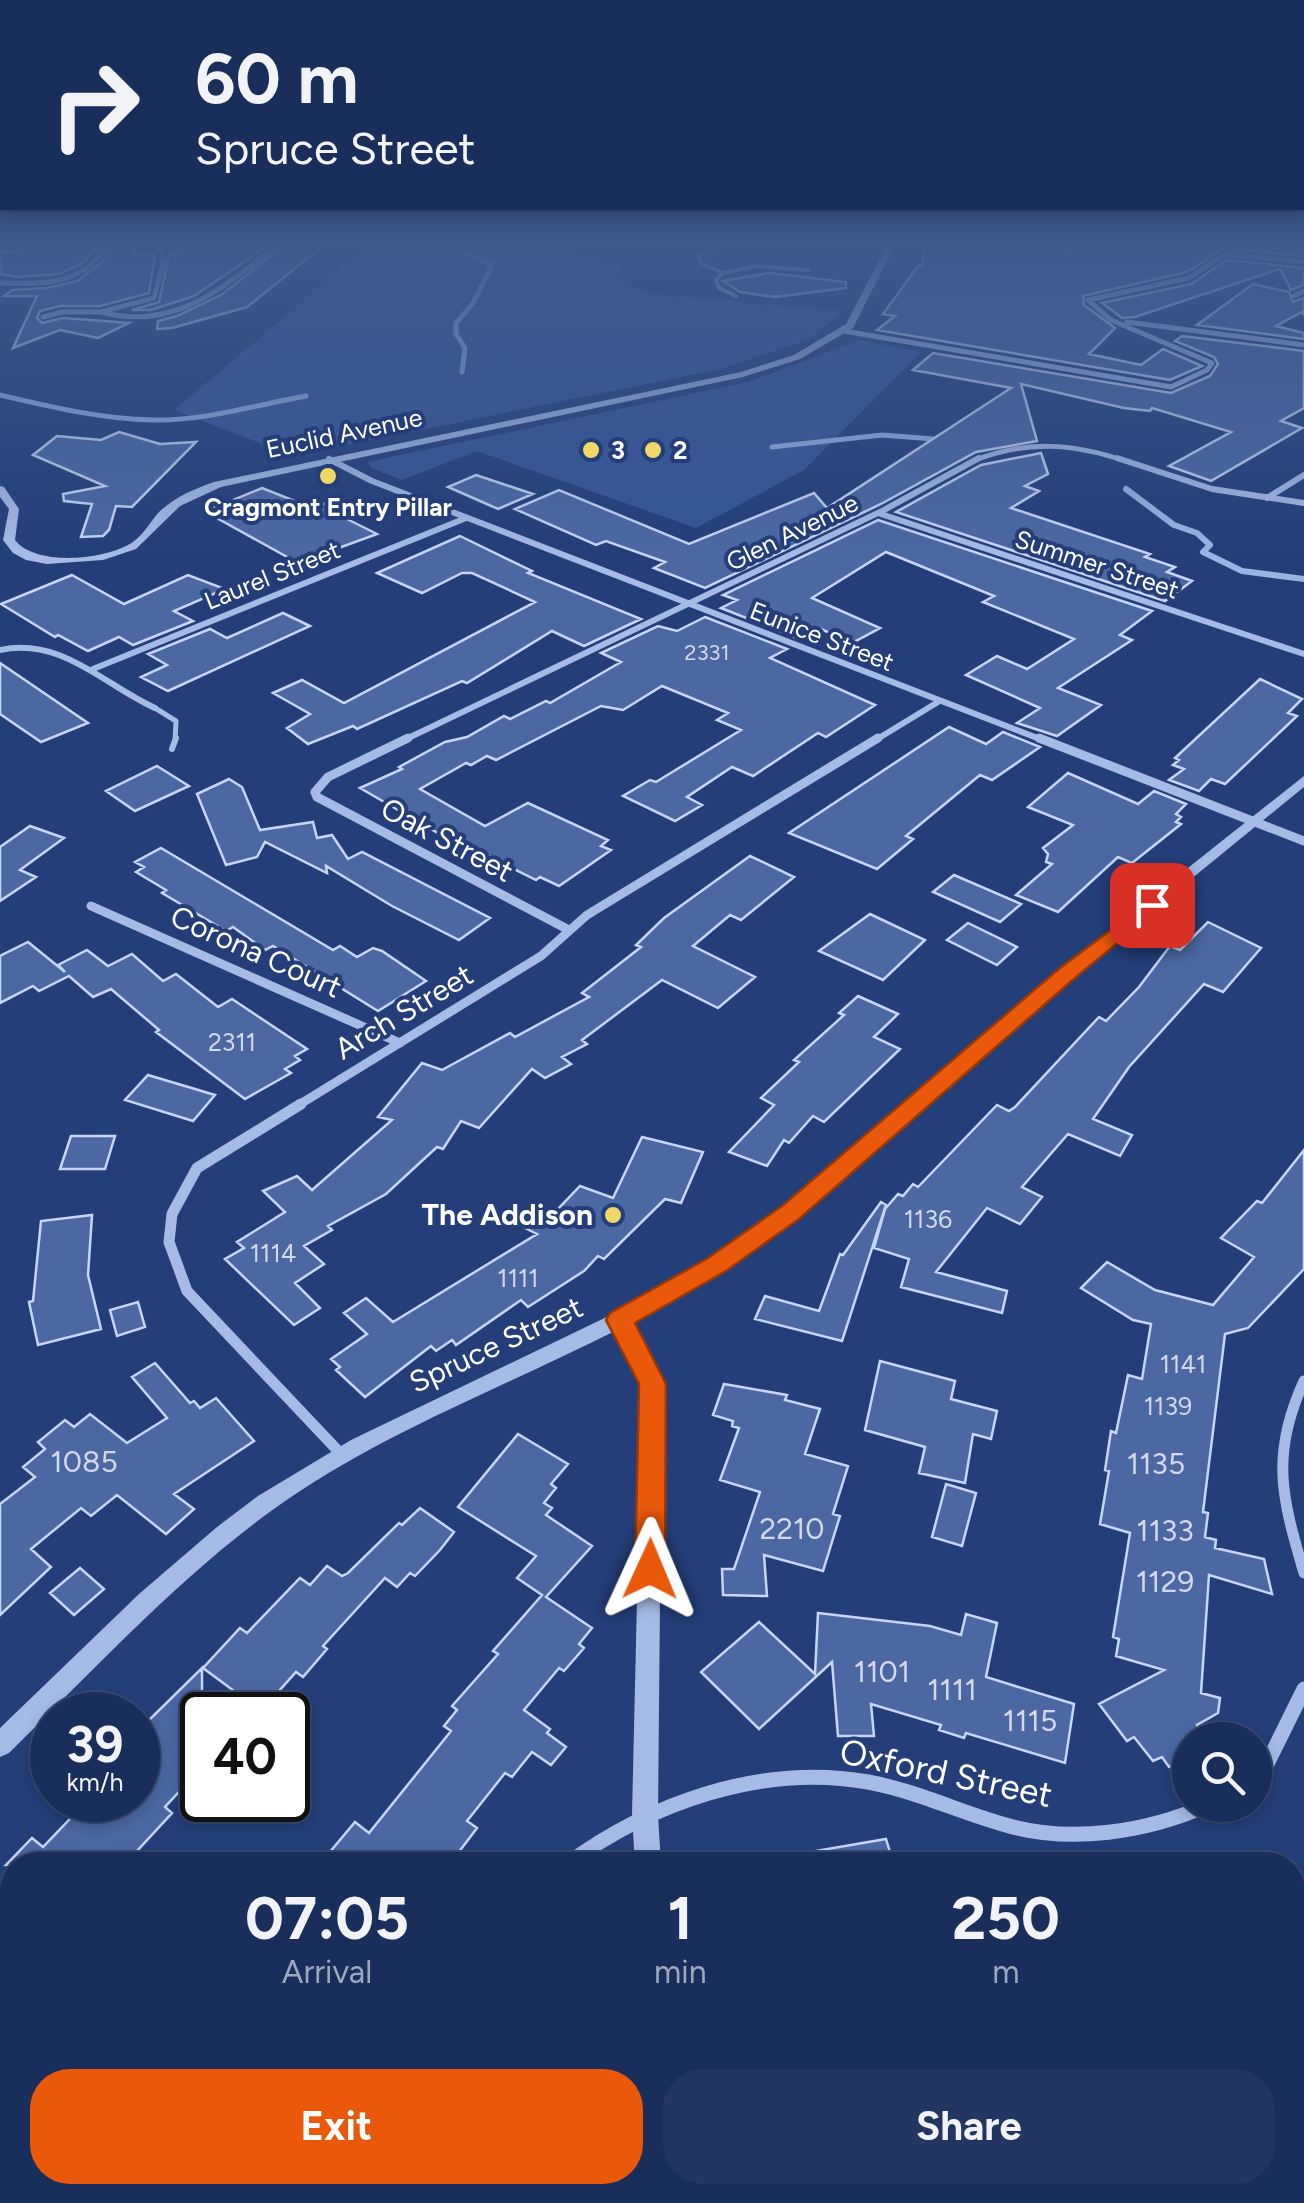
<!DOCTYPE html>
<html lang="en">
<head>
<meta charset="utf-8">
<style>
  :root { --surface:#1a2e5b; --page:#233661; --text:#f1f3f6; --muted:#9fa8bb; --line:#384a71; --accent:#ea580c }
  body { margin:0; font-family:Figtree,sans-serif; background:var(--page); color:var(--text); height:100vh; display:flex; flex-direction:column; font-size:38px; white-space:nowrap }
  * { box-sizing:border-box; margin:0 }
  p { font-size:32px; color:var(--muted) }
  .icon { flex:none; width:55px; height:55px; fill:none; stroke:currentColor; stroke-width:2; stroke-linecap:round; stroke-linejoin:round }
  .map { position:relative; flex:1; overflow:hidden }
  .side { position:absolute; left:0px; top:1852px; width:1305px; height:352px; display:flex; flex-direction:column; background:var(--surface); border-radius:40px 40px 0 0; box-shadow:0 5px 15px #0003,0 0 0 2px var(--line) }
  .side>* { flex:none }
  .hud { position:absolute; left:0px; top:0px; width:1305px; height:210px; box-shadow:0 5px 15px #0003,0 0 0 2px var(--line); background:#1a2e5b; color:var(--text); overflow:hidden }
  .tools { position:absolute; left:1172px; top:1722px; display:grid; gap:20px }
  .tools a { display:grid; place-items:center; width:100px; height:100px; border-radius:50%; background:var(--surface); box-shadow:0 5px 15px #0003,0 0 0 2px var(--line); font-size:50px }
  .speed { position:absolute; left:30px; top:1692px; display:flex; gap:20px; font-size:50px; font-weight:700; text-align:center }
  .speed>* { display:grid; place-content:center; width:130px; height:130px; border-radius:50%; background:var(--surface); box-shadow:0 5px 15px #0003,0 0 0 2px var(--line); line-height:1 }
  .speed small { font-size:25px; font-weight:400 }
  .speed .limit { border:5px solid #111; border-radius:15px; background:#fff; color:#111 }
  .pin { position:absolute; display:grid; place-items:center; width:85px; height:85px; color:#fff; margin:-42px; border-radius:20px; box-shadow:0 5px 15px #0006 }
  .me { position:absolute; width:110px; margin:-55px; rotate:1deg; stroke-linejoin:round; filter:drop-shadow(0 0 8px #0008) }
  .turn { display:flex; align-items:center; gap:35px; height:210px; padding:0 30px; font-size:45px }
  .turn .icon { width:130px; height:130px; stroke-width:2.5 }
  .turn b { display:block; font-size:70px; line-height:85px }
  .eta { display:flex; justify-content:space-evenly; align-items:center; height:170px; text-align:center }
  .eta b { font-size:60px; font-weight:700; line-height:70px }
  .action { display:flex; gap:20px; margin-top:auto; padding:20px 30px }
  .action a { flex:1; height:115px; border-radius:40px; background:var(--accent); color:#fff; font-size:40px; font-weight:700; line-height:115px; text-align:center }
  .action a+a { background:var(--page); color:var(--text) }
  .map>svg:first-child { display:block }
  .green { fill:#365697 }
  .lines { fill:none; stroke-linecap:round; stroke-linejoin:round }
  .stream-far1 { stroke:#99b3e5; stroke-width:5 }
  .stream { stroke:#99b3e5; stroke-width:6 }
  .building { fill:#4b68a3; stroke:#c7d6f4; stroke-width:2.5 }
  .service-far2 { stroke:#a5bae4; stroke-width:4 }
  .service-far1 { stroke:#a5bae4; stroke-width:5 }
  .service { stroke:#a5bae4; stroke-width:6 }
  .minor-far4 { stroke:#a5bae4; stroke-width:5 }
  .minor-far3 { stroke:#a5bae4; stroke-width:6 }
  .minor-far2 { stroke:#a5bae4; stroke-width:9 }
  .minor-far1 { stroke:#a5bae4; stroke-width:11 }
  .minor { stroke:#a5bae4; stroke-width:15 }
  .tertiary { fill:#a5bae4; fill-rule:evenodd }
  .route { fill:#ea580c; stroke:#983908; stroke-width:2.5 }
  .poi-dot { fill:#efd868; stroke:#233e79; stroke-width:4 }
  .labels { text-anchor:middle; stroke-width:8; stroke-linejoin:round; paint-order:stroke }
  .far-number-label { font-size:22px; fill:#d2d9e8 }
  .far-street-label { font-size:25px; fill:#fff; stroke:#233e79 }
  .far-poi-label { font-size:25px; font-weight:bold; fill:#fff; stroke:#233e79; text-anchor:start }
  .number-label { font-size:25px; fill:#d2d9e8 }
  .street-label { font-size:30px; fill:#fff; stroke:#233e79 }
  .poi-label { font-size:30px; font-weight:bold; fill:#fff; stroke:#233e79; text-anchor:end }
  .near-number-label { font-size:30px; fill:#d2d9e8 }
  .near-street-label { font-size:35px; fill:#fff; stroke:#233e79 }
</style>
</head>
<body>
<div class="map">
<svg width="1304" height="2203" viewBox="0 0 1304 2203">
  <rect width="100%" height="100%" fill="#233e79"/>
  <path class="green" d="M370,245H544L619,267L614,281L648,294L844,311L810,339L720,369L294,456L174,410Z
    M860,340L921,352L804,470L696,528L477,451L402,480L372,468L367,462L748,382Z"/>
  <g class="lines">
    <path class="stream-far1" d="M450,245L492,265L473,303L456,323V334L465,348L462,372
      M0,395C50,407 102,419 153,420C204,421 256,405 306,396
      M772,447L882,435L947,440"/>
    <path class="stream" d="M1126,489L1174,525L1197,533L1210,545L1203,552L1242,571L1304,579"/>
  </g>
  <path class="building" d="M71,245H99L83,263L59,274L16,277L0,274V252L20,253L32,247L68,250Z
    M112,245H135L134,254L155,255L149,293L100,306H60L40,311L37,318L42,323L63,318L129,323L98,338L60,330L13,348L37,296H4L12,290L47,288L77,281L101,263Z
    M194,245H269L194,296L151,310H132L159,302L169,254Z
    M285,245H324L247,307L172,328L157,329L158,321L177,316L221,295Z
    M925,245H1044L1070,250L1077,245H1279L1304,250V256L1224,248L1187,272L1083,296L1084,305L1115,328L1089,354L1141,365L1163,349L1202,366L1170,380L877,330L895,316L883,314L918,266H922Z
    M1227,260L1304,268V285L1291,290L1280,269L1135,317L1122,318L1102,303L1191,284Z
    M769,273L846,282V288L775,297L740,292L723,281Z
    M1253,284L1289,292L1293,302L1304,298V315L1302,312L1276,326L1304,333V339L1197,325Z
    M1182,336L1304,351V408L1281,421L1302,428L1211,481L1169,466L1231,432L1152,408L1150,411L1124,408L1021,384L1037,441L976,452L881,504L705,588L654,568L665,562L606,541L596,545L515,509L559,490L689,544L814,493L827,508L1011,388L913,370L933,353L1171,393L1210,376L1218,364L1214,357L1175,341Z
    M119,432L160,444L196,442L132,507L116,506L109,530L103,536L81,537L92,504L64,501L63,494L105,486L33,455L57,436L101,440Z
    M1041,453L1048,474L1025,486L1039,491L1011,508L1150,554L1145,557L1175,567L1167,572L1192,581L1165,601L896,512L981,465Z
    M476,475L533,494L498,509L448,487Z
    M262,488L312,508L326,503L357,515L347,519L377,534L298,563L213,516L225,511L216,507Z
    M878,520L1152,611L1120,635L1132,640L1058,688L1101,705L1057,736L1017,723L1040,708L966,675L997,656L1027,669L1074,639L983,602L994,596L886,552L812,598L880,628L852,643L821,629L802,640L721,608L737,600L723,595Z
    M460,536L532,571L528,573L641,619L584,646L552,631L467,683L462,681L357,729L353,726L308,744L287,728L310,714L273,693L302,680L344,703L535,602L472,573H462L422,593L377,573Z
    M72,575L124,604L188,575L225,589L174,611L193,621L133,645L119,637L88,651L58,635L55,637L1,604Z
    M283,613L310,626L168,691L141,677L167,665L148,654L210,629L227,638Z
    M705,617L787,649L770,658L875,705L826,737L818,733L753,776L732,767L687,797L702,805L675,821L623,796L650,780L656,782L741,730L717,720L728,713L662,686L623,710L601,706L496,760L487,756L471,765L466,763L420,789L485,826L528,803L608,840L601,846L611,850L559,886L540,877L536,880L486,855L481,858L360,788L402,769L399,767L445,742L467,737L504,716L510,719L546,701L550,703L621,662L601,653L658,626L677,631Z
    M0,663L88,723L41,742L0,714Z
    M1260,679L1302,699L1288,713L1297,716L1225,784L1211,779L1199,791L1169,780L1184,769L1173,765L1179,760L1175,758Z
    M949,727L986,744L1003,732L1040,747L992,780L980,775L906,836L913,839L877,869L789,833Z
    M157,766L189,786L135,811L106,791Z
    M1068,773L1138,804L1154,791L1186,804L1176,814L1181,817L1176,822L1181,824L1132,863L1118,857L1058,912L1016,895L1052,864L1046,862L1048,854L1043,848L1073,825L1028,807Z
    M229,779L242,787L260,830L313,822L317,838L332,835L348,859L362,852L490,918L459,940L392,906L326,866L327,873L265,842L257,857L226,865L197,794Z
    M30,826L64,838L20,870L36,877L0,901V847Z
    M161,848L333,950L340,946L357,957L373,948L382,951L426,981L378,1011L273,946L265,950L233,927L226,931L162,893L166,890L136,872L144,867L135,862Z
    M750,856L794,877L741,920L730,915L693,946L755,977L718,1008L662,980L582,1040L587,1044L562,1057L571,1064L545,1078L532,1069L479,1128L461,1121L443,1149L437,1147L386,1194L328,1226L332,1230L304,1246L324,1264L295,1283L320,1308L294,1325L225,1259L244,1248L237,1242L285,1212L263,1191L297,1176L312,1190L392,1120L378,1117L422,1063L442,1070L510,1033L515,1037L589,997L582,993L641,947L636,945L664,918Z
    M954,875L1021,904L1000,922L933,892Z
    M870,914L925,940L883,980L819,951Z
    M1208,922L1261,948L1223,992L1204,984L1129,1067L1093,1119L1132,1135L1120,1156L1068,1134L1022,1187L1042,1197L1020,1224L987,1208L936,1272L1007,1291L1002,1313L901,1287L909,1259L874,1248L885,1209L898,1194L903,1196L913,1184L918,1187L997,1105L1009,1111L1015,1107L1099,1017L1106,1021L1139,987L1170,946L1180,950Z
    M968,923L1017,947L997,965L947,940Z
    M28,942L65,972L58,965L87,950L108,966L132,954L163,981L176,974L218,1007L232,999L307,1049L295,1056L300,1060L285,1069L291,1073L245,1099L156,1032L159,1030L111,989L93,997L69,976L39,991L33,986L0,1003V956Z
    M858,996L898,1014L874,1037L900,1049L824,1122L813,1116L789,1143L784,1140L767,1166L729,1152L774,1105L761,1098L799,1062L794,1060L844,1015L839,1013Z
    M148,1075L215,1095L193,1121L125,1100Z
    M71,1136H115L105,1169H60Z
    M642,1137L703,1152L681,1203L665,1199L604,1259L598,1256L584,1271L528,1307L521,1300L456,1345L452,1340L436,1351L431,1346L365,1397L336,1370L340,1367L331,1359L367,1334L344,1313L366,1298L393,1322L537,1234L525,1228L545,1208L555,1212L580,1186L613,1198Z
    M1304,1150V1269L1248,1328L1225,1334L1203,1512L1208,1513L1205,1537L1216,1540L1215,1548L1264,1559L1272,1594L1209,1575L1201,1693L1220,1698L1218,1713L1197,1725L1208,1740H1190V1756L1169,1767L1162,1757L1153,1761L1134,1737L1127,1741L1099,1704L1164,1670L1116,1656L1119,1639L1113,1637L1130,1533L1100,1524L1109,1471L1105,1470L1111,1431L1116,1433L1128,1375L1142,1379L1151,1324L1133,1320L1081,1288L1107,1262L1155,1290L1213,1305L1254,1257L1221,1238L1257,1201L1262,1203Z
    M881,1202L886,1205L842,1341L755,1319L765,1296L819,1311L840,1254L843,1255Z
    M92,1215L88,1275L101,1329L38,1345L29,1302L33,1301L41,1221Z
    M138,1302L145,1327L117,1336L110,1310Z
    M880,1361L955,1381L951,1399L997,1411L991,1439L973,1434L965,1483L919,1473L925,1447L865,1430Z
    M155,1363L190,1403L194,1401L200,1408L216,1398L254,1441L174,1494L194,1509L166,1534L117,1495L91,1516L81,1508L31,1549L51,1567L0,1615V1504L35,1477L23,1467L45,1449L38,1442L65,1420L74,1427L90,1414L127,1443L167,1418L132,1377Z
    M724,1384L787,1395L785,1400L820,1409L805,1454L848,1466L833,1514L840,1516L823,1571L764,1555L767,1596L723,1595L722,1569H734L760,1492L720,1480L739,1428L732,1426L733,1421L713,1415Z
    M518,1434L568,1464L551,1484L556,1488L544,1503L552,1508L546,1515L592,1546L546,1597L592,1628L579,1644L584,1648L564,1671L559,1668L524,1710L550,1729L547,1733L566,1747L551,1765L532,1752L512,1777L505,1773L467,1821L477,1828L449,1865H319L355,1822L369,1833L451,1731L444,1726L457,1710L452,1706L498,1654L493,1651L542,1595L517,1578L536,1556L458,1507Z
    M946,1484L976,1493L962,1546L932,1537Z
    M420,1508L454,1532L440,1550L415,1576L410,1573L397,1587L385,1578L323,1646L327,1649L303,1677L296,1672L261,1711L203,1668L240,1628L247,1633L300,1578L310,1585L327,1566L342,1576L348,1573L399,1523L402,1525Z
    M80,1568L104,1589L74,1615L50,1593Z
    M818,1613L930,1626L961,1635L966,1614L997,1623L986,1677L1074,1704L1065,1763L966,1733L964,1738L939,1730L941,1725L871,1704L874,1736H838L832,1662L759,1729L701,1672L759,1622L815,1674Z
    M202,1668V1767L165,1807L172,1813L124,1865H6L32,1838L43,1847L88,1800H138V1736L148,1725L146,1723Z
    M886,1839L894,1865H811L810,1852Z"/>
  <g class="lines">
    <path class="service-far2" d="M716,245L699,257L701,263L723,273L716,280L719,288L736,296
      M868,245L889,248
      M723,273L756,266L809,270"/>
    <path class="service-far1" d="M155,708L176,721L175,741"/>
    <path class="service" d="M172,749L176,738"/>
    <path class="minor-far4" d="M158,245L164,259L154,298L101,312C175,332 223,287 279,245
      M0,283C41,284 85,286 106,245
      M1294,296L1304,291
      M43,317L62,312H101
      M1127,322L1304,345
      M844,331L1171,387L1207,370L1212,363L1111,320L1088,300L1189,278L1225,254L1304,262
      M329,459L332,461
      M973,461C1025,440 1073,443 1125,461"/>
    <path class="minor-far3" d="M1117,458L1212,489L1304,503
      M329,459L372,481L1045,741
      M1267,498L1304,475
      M878,513L1304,654
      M0,650C62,637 104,685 155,708
      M93,669L466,518
      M402,741L884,510L979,458
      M874,741L938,702"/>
    <path class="minor-far2" d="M408,738L328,777L315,792L317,797L569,930
      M1039,738L1304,841
      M91,906L400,1043
      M297,1106L541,956L587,915L878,738"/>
    <path class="minor-far1" d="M301,1104L197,1168L172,1214L169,1242L187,1291L342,1455
      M1304,1381C1270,1455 1282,1498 1304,1573"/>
    <path class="minor" d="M1255,1773L1266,1766L1304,1689
      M566,1865C650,1803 762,1763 868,1782C917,1791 959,1812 1006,1825C1071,1844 1147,1832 1208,1805
      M396,2203L404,2192"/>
    <path class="tertiary" d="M887,245H895L853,328L800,359L743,377L221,487L180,506L136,549L103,560L47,564L26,560L13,553L3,540L9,509L0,497V486L4,487L19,509L15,540C36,567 106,560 133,542C144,534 150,522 159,512C175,497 194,489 214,482L741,372L794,355L846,324Z
      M1304,776V787L1098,955L818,1200L730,1265L631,1323L659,1371L662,1384L658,1815L661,1865H635L632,1815L642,1384L639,1372L615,1331C500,1389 376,1435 271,1511C175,1581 94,1670 9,1753L0,1757V1728L139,1594L217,1527L258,1496L351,1440L615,1313L666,1286L761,1224L848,1156L1087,948Z
      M694,2192H724L726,2203H696Z"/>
  </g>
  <linearGradient id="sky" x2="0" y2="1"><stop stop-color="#132243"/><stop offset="0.44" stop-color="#3f588c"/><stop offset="1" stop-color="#3f588c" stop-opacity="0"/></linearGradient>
  <rect width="1304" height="553" fill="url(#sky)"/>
  <path class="route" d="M1152,899L1162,905L1159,909L1075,978L799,1219L726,1271L635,1323L666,1384L665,1569L660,1578L650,1582L640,1578L635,1569L639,1384L606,1320L610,1313L708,1258L782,1206L1060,968Z"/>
  <g class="poi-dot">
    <circle cx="591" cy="450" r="10"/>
    <circle cx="653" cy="450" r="10"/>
    <circle cx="328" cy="476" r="10"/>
    <circle cx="613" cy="1215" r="10"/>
  </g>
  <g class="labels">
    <g class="far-number-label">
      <text x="707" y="660">2331</text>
    </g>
    <g class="far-street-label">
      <text transform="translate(344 433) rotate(-12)" y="9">Euclid Avenue</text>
      <text transform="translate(792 532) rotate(-26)" y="9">Glen Avenue</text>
      <text transform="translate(1097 564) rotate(18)" y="9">Summer Street</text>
      <text transform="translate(272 575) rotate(-22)" y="9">Laurel Street</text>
      <text transform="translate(822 636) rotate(21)" y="9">Eunice Street</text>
    </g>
    <g class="far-poi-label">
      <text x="611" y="459">3</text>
      <text x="673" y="459">2</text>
      <text x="328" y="516" text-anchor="middle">Cragmont Entry Pillar</text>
    </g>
    <g class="number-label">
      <text x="232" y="1051">2311</text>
      <text x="928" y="1228">1136</text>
      <text x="273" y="1262">1114</text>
      <text x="518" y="1287">1111</text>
      <text x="1183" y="1373">1141</text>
      <text x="1168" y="1415">1139</text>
    </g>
    <g class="street-label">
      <text transform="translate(447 840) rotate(28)" y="10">Oak Street</text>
      <text transform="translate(256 952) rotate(24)" y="10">Corona Court</text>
      <text transform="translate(404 1012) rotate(-31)" y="10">Arch Street</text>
      <text transform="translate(496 1345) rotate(-25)" y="10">Spruce Street</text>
    </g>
    <g class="poi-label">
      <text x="593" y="1225">The Addison</text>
    </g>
    <g class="near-number-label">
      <text x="84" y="1472">1085</text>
      <text x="1156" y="1474">1135</text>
      <text x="792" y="1539">2210</text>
      <text x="1165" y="1541">1133</text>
      <text x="1165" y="1592">1129</text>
      <text x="882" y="1682">1101</text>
      <text x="952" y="1700">1111</text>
      <text x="1030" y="1731">1115</text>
    </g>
    <g class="near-street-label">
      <text transform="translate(946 1773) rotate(12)" y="12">Oxford Street</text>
    </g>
  </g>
</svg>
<div class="tools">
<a><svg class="icon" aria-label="search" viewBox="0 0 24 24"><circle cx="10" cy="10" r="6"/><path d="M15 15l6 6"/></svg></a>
</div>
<div class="speed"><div>39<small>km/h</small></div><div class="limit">40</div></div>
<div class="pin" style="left:1152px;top:905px;background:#d93025"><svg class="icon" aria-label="arrive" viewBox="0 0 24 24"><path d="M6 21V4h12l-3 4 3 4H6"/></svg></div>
<svg class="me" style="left:650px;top:1569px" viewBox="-20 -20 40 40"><path d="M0-17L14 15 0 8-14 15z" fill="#ea580c" stroke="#fff" stroke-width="4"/></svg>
<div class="hud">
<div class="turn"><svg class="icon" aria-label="right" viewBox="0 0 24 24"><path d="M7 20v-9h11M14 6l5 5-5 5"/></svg><div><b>60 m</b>Spruce Street</div></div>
</div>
<section class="side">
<div class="eta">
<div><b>07:05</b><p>Arrival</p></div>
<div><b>1</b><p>min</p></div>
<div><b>250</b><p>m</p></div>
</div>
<div class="action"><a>Exit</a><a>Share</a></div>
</section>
</div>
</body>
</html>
